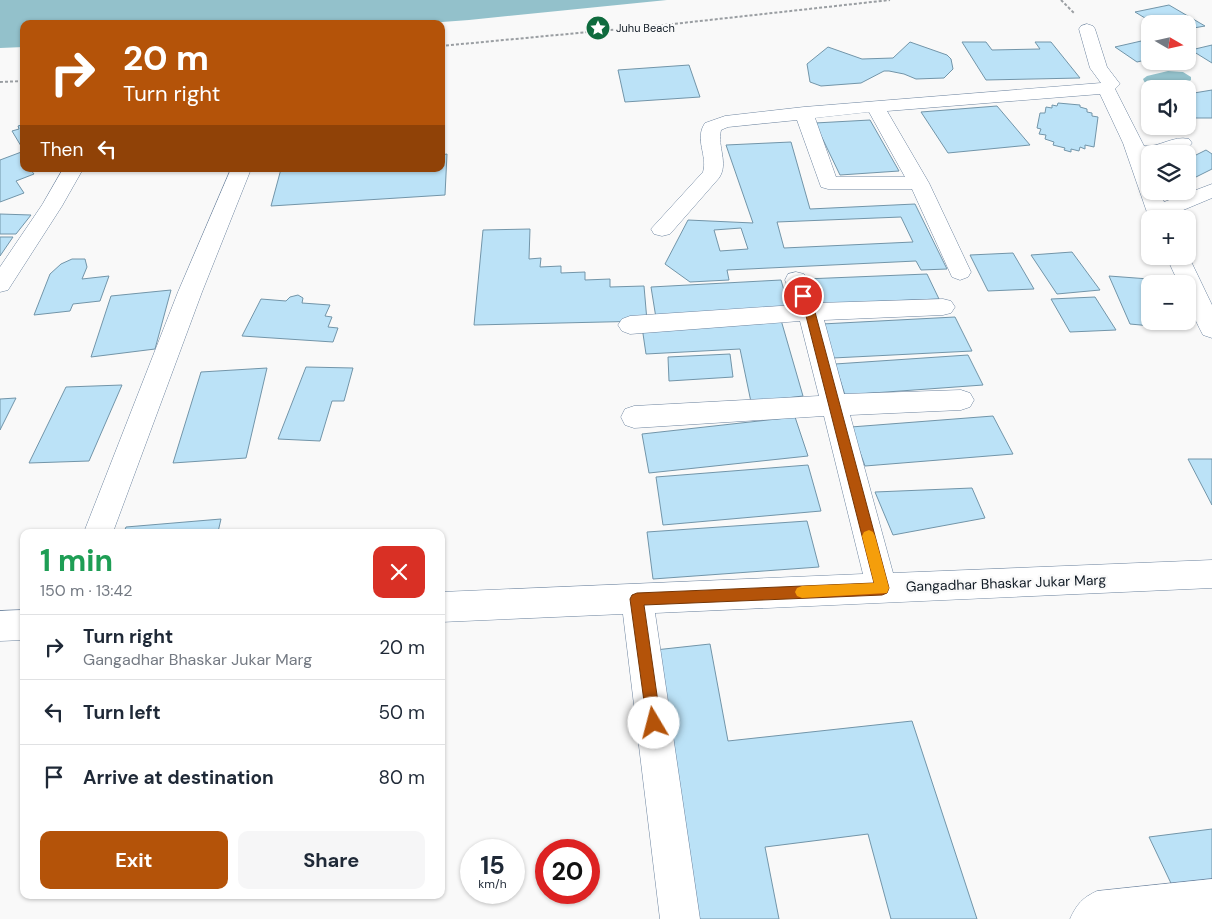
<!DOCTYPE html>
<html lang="en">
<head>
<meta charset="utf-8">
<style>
  :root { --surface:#fff; --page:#f6f6f7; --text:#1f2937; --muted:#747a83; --line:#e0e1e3; --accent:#b45309 }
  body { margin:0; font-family:"DM Sans",sans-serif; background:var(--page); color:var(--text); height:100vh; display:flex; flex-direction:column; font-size:19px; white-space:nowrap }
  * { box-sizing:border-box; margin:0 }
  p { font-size:16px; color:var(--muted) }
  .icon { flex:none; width:28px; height:28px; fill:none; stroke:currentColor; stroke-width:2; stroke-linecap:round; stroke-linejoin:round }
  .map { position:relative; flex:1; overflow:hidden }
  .drawer { position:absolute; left:20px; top:529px; width:425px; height:370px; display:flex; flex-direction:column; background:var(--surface); border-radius:10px; box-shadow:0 1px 4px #0004 }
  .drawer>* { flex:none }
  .banner { position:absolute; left:20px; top:20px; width:425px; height:152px; border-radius:10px; box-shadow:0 1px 4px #0004; background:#b45309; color:#fff; overflow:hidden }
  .needle { width:32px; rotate:99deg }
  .buttons { position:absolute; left:1141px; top:15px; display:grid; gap:10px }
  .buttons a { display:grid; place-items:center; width:55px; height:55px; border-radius:10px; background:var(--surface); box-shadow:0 1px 4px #0004; font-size:25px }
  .speed { position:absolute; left:460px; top:839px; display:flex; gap:10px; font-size:25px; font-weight:700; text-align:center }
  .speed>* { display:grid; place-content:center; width:65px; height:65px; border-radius:50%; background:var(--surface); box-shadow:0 1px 4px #0004; line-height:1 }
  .speed small { font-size:12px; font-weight:400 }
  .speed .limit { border:8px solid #d22; background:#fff; color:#111 }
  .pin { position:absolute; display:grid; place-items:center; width:42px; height:42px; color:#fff; margin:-21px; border:2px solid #fff; border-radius:50%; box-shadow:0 1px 5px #0007 }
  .me { position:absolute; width:55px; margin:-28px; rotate:352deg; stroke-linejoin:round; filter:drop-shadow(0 0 4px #0008) }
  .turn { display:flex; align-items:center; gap:18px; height:105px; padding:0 20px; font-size:22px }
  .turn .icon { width:65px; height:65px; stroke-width:2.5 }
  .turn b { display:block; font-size:35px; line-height:42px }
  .then { display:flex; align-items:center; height:48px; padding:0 20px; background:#0003; gap:10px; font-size:19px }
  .round { display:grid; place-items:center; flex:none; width:52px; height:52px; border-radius:10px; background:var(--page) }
  .summary { display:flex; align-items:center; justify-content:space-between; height:85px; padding:0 20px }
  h1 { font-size:30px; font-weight:700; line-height:38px; color:#1e9e55 }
  .cta { display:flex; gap:10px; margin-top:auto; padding:10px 20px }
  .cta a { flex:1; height:58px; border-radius:10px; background:var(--accent); color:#fff; font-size:20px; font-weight:700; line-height:58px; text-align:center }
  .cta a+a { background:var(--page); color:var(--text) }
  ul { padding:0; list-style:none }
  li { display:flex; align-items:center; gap:15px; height:65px; padding:0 20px; border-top:1px solid var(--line) }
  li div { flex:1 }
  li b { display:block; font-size:19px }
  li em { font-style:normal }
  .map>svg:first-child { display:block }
  .water { fill:#93c1cb }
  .building { fill:#bbe2f7; stroke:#7295a9; fill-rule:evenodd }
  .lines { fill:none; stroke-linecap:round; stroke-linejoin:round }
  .minor-casing { stroke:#6d849f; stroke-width:1 }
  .path { stroke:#9a9ea2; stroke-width:2; stroke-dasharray:3 2; stroke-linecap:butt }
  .minor { fill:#fff; fill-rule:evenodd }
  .route { fill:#b45309; stroke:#753606 }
  .slow { fill:#f59e0b }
  .labels { text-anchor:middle; stroke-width:4.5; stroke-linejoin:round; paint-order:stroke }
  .far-poi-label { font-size:11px; fill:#111b25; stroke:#f9f9f9; text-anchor:start }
  .street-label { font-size:14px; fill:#111b25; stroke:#f9f9f9 }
</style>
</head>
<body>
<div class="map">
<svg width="1212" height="919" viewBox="0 0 1212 919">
  <rect width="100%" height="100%" fill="#f9f9f9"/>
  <path class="water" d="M0,0H667L469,20L415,24H24V47L0,48Z
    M1168,71L1183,72L1191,77V80C1180,88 1149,96 1143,79L1147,76Z"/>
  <path class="building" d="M1169,5L1205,26L1188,29V24H1155L1135,12Z
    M1150,39V59L1137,62L1115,47Z
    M910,42L947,55L951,59L953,69L944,78L916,79L904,74L889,71H884L861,83L821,86L810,82L807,64L828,47L862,59L893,58Z
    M962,42H986L992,50L1040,49L1035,42H1051L1080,78L986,80Z
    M1212,45V63L1191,50Z
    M689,65L700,97L625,102L618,70Z
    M1212,90V118H1188V94Z
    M1058,103L1080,105V107L1087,109V112L1092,113V116L1098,117L1094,147L1085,145V149L1080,147L1079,151L1071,149V152L1064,150L1065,148L1053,145L1054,142L1045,139L1046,135L1039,134L1041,129L1037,128L1040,113H1045L1046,107L1052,108V105L1057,106Z
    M997,106L1030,145L948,153L921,112Z
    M870,120L899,171L840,175L815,123Z
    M24,124V169H30L34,174L16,181L24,193L0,202V160L24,151L12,131L19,129L18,126Z
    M791,142L810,209L915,204L947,269L921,270L916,261L727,270L729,280L690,282L665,264L688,220L753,223L726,145ZM741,228L748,249L720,251L714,230Z
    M1206,150L1212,154V169L1188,181V159Z
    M447,154L445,195L271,206L281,169H441V155Z
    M0,214L31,215L16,234H0Z
    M901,217L913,242L784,248L777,222Z
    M530,229L529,259L541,258L540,267L561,266V273L585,272V280L610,279V287L644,286L647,321L474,325L483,230Z
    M0,237H13L0,256Z
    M1072,252L1100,290L1057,294L1031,255Z
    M1013,253L1034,289L988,291L970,255Z
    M72,259H85L87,267L82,279L109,276L100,301L73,304L70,311L34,315L50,274L61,264Z
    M927,274L939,299L813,304L805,279Z
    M1109,276L1149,279L1151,284L1150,321H1169L1172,328L1130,324Z
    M781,280L790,311L656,318L651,287Z
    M171,290L155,349L91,357L111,296Z
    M298,295L303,298L302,303L330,305L325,316L332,317L328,327L338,328L333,342L242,336L261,299L286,301L290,297Z
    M1095,297L1116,330L1070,332L1051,299Z
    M955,317L972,351L833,358L822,324Z
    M781,320L803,396L751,402L740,349L646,354L642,327Z
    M730,354L733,377L669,381L668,357Z
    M968,355L983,385L845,395L835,364Z
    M306,367L353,368L344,401H332L320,441L278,439Z
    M267,368L246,458L173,463L201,372Z
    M122,385L89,461L29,463L66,387Z
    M16,398L0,430V399Z
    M993,416L1013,454L865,466L851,427Z
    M795,417L808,456L649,473L642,434Z
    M1188,459H1212V505Z
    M808,465L821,511L663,525L656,477Z
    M972,488L985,518L893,535L875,492Z
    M221,519L218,532H124L126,527Z
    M807,521L819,567L653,579L647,532Z
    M710,644L728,741L912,721L977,919H891L868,834L765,847L779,919H692L655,650Z
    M1212,829V919H1188L1149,837Z"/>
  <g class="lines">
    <defs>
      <path id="minor" d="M1087,24L1093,26L1095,29L1107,67L1120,84L1115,89L1144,146C1159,148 1173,135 1189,139L1192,143C1184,155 1163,154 1150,154V159L1148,158L1150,164V191H1160L1164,202L1212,184V198L1169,216L1170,219H1150V221L1123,143L1100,94L887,111L929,183L971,272L968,277L960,280L952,277L912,189H828L821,187L797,120L728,127L721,130C717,147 729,163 719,178L670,234L662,236L654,234L651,229L703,172C708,156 694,139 705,123L725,116L804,107L1101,83L1090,68L1079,29L1081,26ZM869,112L905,177H836L815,118Z
        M63,169H83L62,206L8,290L0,292V267L42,205Z
        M231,169H251L202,292L113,532H84L178,292Z
        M1188,255L1212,305V338L1203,335C1193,316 1188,305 1188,284H1179L1166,256Z
        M796,272L804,274L818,303L943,299L951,301L955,307L951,313L943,315L824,320L844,394L961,390L970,393L974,400L970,407L961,410L850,415L893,573L1212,560V588L655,613L700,919H660L623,614L441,622V592L863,574L824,416L634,428L625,425L621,417L625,409L634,406L819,396L800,321L630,334L622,331L618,325L622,319L630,316L795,305L785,280L788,274Z
        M24,610V640L0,641V611Z
        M1212,879V919H1070C1077,904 1082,898 1097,891Z"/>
    </defs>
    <use href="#minor" class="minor-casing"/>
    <path class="path" d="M1061,0L1075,14
      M441,46L673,24L890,0
      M0,82L24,81"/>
    <use href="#minor" class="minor"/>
  </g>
  <path class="route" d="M803,292L806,293L815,312L889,588L887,593L882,595L644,605L661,723L659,728L654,730L649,728L647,723L630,599L632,595L637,593L874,583L805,312L798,296Z"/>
  <path class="slow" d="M869,530L873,532L875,536L889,588L887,593L802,598L797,596L795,592L797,588L802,586L874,583L862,536L864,532Z"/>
  <defs>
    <symbol id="sight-disc" viewBox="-11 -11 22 22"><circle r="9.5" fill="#0f6b3e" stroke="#f9f9f9"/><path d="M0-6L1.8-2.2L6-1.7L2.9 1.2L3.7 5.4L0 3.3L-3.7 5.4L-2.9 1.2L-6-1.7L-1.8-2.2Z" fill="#fff"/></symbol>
  </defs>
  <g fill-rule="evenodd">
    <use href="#sight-disc" x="584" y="14" width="28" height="28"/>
  </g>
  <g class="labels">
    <g class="far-poi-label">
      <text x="616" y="32">Juhu Beach</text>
    </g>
    <g class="street-label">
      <text transform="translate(1006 583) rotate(-2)" y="5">Gangadhar Bhaskar Jukar Marg</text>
    </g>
  </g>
</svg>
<div class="buttons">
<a><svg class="needle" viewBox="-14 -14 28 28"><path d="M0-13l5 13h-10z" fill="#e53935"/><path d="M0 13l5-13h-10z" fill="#747a83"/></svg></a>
<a><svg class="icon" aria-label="sound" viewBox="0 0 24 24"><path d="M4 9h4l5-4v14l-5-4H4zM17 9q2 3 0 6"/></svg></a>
<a><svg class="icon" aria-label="layers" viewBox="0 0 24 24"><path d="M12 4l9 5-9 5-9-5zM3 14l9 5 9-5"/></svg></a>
<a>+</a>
<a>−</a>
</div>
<div class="speed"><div>15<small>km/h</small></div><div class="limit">20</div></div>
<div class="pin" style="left:803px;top:296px;background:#d93025"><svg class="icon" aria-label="arrive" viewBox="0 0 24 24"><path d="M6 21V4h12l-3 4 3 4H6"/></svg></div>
<svg class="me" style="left:654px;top:723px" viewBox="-20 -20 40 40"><circle r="19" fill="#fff"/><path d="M0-13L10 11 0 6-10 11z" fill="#b45309"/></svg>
<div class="banner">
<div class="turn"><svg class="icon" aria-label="right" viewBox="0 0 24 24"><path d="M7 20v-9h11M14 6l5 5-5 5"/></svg><div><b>20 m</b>Turn right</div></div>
<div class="then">Then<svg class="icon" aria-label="left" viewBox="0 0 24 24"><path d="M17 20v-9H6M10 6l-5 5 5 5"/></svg></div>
</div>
<section class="drawer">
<div class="summary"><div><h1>1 min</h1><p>150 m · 13:42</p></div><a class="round" style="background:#d93025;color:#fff"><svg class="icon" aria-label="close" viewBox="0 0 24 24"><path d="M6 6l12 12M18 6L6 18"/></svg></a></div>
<ul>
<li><svg class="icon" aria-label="right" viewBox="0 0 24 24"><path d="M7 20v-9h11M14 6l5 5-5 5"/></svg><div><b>Turn right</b><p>Gangadhar Bhaskar Jukar Marg</p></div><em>20 m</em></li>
<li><svg class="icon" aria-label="left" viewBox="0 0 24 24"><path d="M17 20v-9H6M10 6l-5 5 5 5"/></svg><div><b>Turn left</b></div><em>50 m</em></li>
<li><svg class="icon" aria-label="arrive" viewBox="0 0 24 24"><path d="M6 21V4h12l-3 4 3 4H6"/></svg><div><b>Arrive at destination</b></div><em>80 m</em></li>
</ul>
<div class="cta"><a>Exit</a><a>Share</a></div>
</section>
</div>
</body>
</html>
